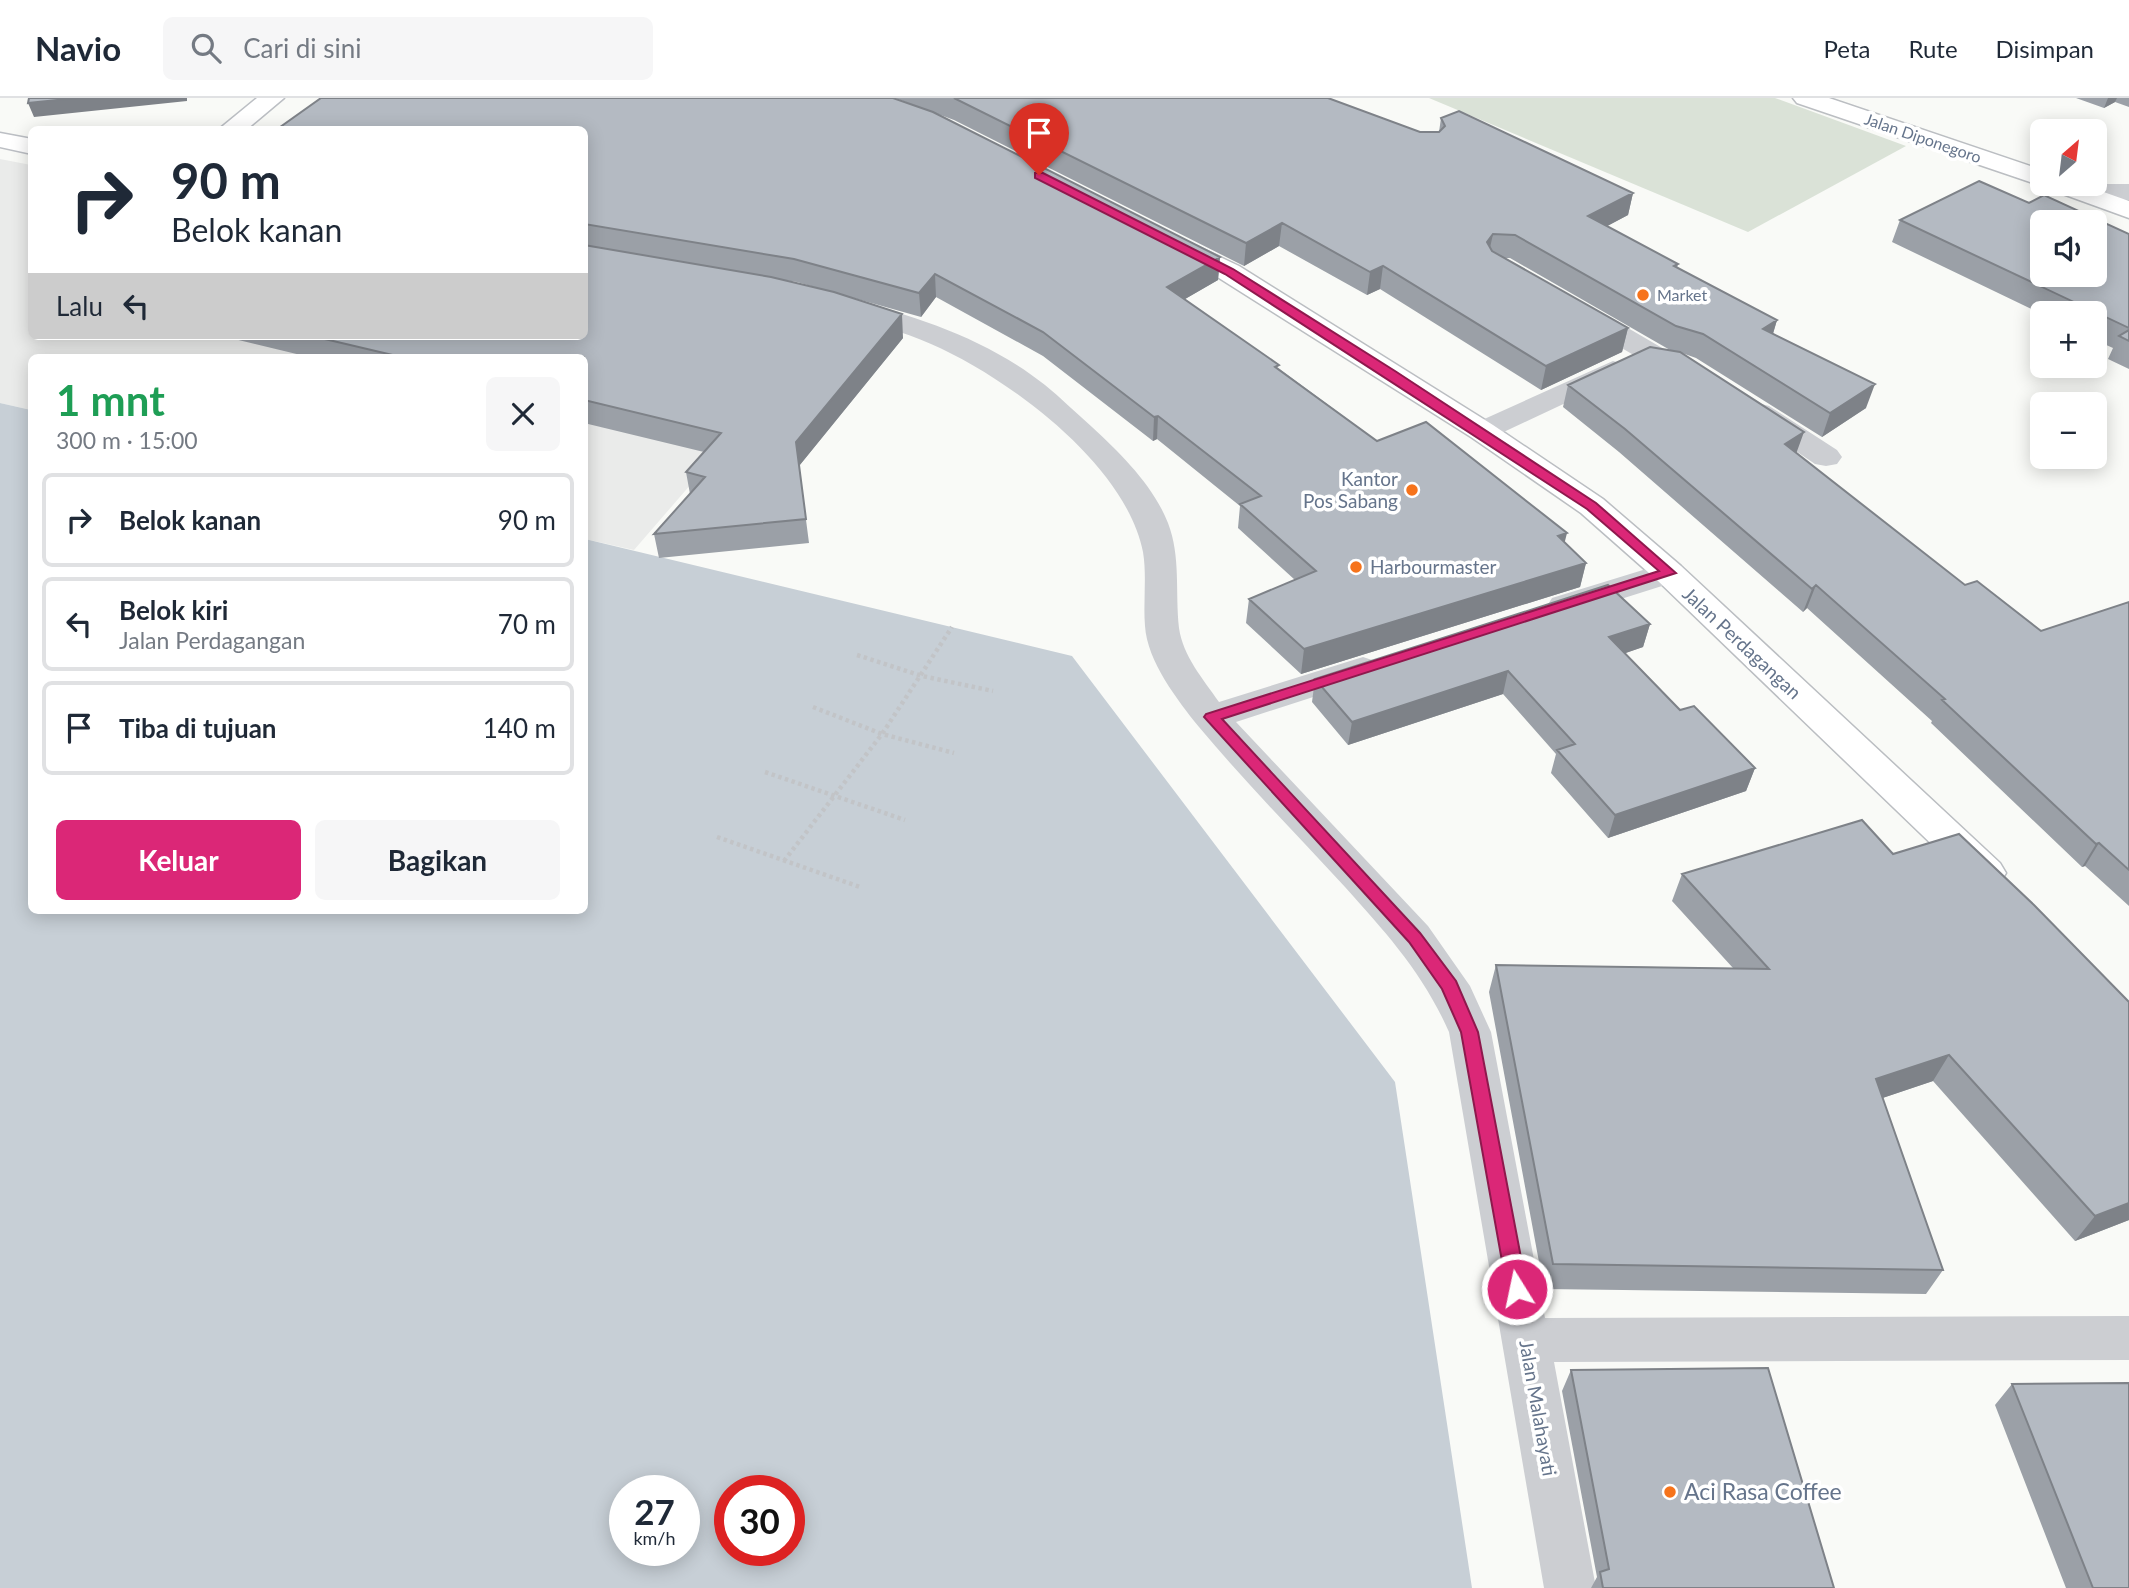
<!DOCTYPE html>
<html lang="id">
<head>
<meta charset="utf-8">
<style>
  :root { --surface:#fff; --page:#f6f6f7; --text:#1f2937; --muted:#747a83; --line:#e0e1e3; --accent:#db2777 }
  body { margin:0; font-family:Lato,sans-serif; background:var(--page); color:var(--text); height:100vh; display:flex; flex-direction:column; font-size:26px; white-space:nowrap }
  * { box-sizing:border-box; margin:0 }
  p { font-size:23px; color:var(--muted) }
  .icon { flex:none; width:38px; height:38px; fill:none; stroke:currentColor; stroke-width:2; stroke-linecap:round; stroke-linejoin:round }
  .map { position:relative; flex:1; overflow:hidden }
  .panel { position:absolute; left:28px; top:256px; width:560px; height:560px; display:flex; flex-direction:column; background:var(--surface); border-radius:10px; box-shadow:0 4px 18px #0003 }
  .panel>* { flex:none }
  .hud { position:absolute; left:28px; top:28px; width:560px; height:214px; border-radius:10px; box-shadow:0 4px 18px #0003; background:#fff; color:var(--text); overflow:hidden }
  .needle { width:46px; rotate:28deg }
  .tools { position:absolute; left:2030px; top:21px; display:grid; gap:14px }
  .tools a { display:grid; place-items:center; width:77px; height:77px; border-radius:10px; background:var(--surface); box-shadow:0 4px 18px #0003; font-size:35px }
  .speed { position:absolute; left:609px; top:1377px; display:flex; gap:14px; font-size:35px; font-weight:700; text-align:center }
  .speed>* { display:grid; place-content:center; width:91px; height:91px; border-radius:50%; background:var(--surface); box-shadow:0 4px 18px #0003; line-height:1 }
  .speed small { font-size:18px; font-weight:400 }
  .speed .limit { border:10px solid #d22; background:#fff; color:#111 }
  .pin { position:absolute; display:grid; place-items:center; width:60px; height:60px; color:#fff; margin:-72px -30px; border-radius:50% 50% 50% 0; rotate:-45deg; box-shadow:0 0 7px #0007 }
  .pin .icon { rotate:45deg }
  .me { position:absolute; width:77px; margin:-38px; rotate:350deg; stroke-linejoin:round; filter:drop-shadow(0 0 5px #0008) }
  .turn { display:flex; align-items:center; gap:24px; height:147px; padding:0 28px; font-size:32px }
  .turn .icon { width:91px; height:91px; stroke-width:2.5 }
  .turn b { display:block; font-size:49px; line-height:60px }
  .then { display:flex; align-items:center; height:66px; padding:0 28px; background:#0003; gap:14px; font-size:26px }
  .round { display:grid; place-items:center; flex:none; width:74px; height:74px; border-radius:10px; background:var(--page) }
  .summary { display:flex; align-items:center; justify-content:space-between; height:119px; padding:0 28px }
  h1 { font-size:42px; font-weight:700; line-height:52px; color:#1e9e55 }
  .cta { display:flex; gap:14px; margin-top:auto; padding:14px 28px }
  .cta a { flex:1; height:80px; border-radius:10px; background:var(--accent); color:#fff; font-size:28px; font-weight:700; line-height:80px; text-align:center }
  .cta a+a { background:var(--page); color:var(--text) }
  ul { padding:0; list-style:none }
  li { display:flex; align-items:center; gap:21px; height:94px; margin:0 14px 10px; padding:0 14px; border:4px solid var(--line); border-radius:10px }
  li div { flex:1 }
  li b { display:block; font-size:26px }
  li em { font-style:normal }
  header { display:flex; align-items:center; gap:42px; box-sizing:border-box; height:98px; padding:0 35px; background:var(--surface); border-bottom:2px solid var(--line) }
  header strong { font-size:33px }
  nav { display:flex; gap:38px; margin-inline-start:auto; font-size:24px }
  .search { width:490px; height:63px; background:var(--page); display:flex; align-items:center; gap:18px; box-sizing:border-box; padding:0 24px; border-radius:10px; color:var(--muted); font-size:26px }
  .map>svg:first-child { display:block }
  .built { fill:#eaebea }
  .green { fill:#dae2d7 }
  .water { fill:#c7cfd6; fill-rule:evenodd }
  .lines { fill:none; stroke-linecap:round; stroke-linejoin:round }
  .major-casing { stroke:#bcbfc4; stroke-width:3 }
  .highway-casing { stroke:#bbbec2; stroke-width:3 }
  .path { stroke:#c2c4c7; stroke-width:4.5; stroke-dasharray:3.5 3.5; stroke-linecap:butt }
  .minor { fill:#ccced2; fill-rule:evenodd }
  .major { fill:#fff; fill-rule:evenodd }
  .highway { fill:#fff; fill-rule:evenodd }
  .wall { fill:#9ba0a7; fill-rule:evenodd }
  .shaded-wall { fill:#7e8288 }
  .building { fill:#b4bac2; stroke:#7e8288; stroke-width:2; fill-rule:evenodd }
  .route { fill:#db2777; stroke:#8e194d; stroke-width:2 }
  .poi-dot { fill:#f6731b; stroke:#fff; stroke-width:2.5 }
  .labels { text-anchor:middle; stroke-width:7; stroke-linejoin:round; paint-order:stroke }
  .far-street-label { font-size:16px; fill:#65748b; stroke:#fff }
  .far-poi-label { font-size:16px; fill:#65748b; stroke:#fff; text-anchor:start }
  .poi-label { font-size:19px; fill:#65748b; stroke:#fff; text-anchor:end }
  .street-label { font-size:19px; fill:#65748b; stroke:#fff }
  .near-poi-label { font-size:23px; fill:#65748b; stroke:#fff; text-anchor:start }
</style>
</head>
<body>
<header>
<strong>Navio</strong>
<div class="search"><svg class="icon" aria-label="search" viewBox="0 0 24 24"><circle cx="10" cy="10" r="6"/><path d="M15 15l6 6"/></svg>Cari di sini</div>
<nav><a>Peta</a><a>Rute</a><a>Disimpan</a></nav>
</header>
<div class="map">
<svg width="2129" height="1490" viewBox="0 0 2129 1490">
  <rect width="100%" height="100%" fill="#f9faf7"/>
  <path class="built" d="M0,61L31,67L32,238H584L826,230L634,452L585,441L584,259H32L31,312L0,305Z"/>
  <path class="green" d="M1429,0H1775L1906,48L1748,134Z"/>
  <path class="water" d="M0,305L31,312L32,812H584L585,441L1072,558L1395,984L1472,1490H0ZM625,1393H684V1452H625ZM730,1393H789V1452H730Z"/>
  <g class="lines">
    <defs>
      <path id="major" d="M257,0H284L246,32H218Z
        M0,35L32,41V56L0,49Z"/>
      <path id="highway" d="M1793,0H1829L2042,72V86H2081L2129,103V120L2049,91L2046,87L2033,85L1797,5Z
        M1171,136L1239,168L1493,327L1603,401L1681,468L2000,765L2006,775L2000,785L1986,790L1972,785L1657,482L1581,415L1471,339L1219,180L1162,150L1158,144L1162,138Z"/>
    </defs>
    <use href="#major" class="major-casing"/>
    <use href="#highway" class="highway-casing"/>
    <path class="path" d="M857,557L922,578L993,593
      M813,609L882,636L954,655
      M765,674L905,722
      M717,739L860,789
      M784,763L882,636L952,529"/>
    <path class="minor" d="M2076,86H2129V102L2069,98L2065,93L2069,88Z
      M851,202C918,218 990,243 1045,287C1061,300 1076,315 1092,329C1121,356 1153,387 1168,425C1181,459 1175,494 1179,530C1183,558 1203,581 1219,604L1363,559L1375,563L1381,571L1375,579L1236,624L1428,828L1470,888L1491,934L1545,1220L2129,1218V1262L1554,1264L1596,1490H1544L1449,934C1423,875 1387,836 1345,789C1296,736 1245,684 1199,629C1178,603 1147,563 1145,528C1143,504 1147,478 1143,454C1126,367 1009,280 931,246C903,233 871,226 841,216L837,210L841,204Z
      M1582,207L1592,209L1669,254L1674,260L1669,266L1659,269L1649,266L1572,221L1568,215L1572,209Z
      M1613,263L1623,266L1628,272L1623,278L1493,339L1482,342L1471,339L1467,333L1471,327Z
      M1758,305L1769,308L1837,352L1842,359L1837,366L1826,368L1815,366L1747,320L1743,314L1747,308Z
      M1669,464L1681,468L1686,475L1681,482L1564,519L1552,516L1547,508L1552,500Z"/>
    <use href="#major" class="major"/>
    <use href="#highway" class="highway"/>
  </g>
  <path class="wall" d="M895,0H1328L1420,34H1439L1441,20L1633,95L1628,117L1607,128L1678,166L1677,170L1777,222L1773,236L1866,310L1822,339L1696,260L1682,255L1796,355L1965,487L2041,533L2129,504V808L2085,768L2082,769L1931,625L1932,623L1807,510L1803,514L1619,354L1563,309L1568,287L1676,253L1670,252L1510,160H1503L1628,230L1622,254L1541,292L1380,191L1367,197L1279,148L1244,168L954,22Z
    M2076,0H2129V9L2115,4L2104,10Z
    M584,32L1220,159L1218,182L1185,201L1377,343L1565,445L1586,465L1580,489L1301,576L1246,525L1249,501L1295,482L1238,430L1240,408L1157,341L1153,343L1043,258L936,199L921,219L836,195L903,240L799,368L809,445L659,460L654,436L690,396L686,374L704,354L584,325V259H309L222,238H584ZM777,181L797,184L832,194Z
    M2029,105L2129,136V271L2108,261L2113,250L2095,242V215H2042V216L1892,144L1900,122Z
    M1650,526L1643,549L1625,555L1680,612L1755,670L1746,693L1608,740L1551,675L1556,656L1503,596L1348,647L1312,604L1315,581Z
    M1862,722L2129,1122L2075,1143L1933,983L1882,1000L1943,1172L1926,1196L1544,1191L1489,894L1496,867L1733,870L1672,803L1682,776Z
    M1571,1272L1834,1490H1591L1597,1479L1562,1293Z
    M2012,1286L2129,1490H2066L1995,1307Z"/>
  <path class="shaded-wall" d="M77,0H187V3L34,19L28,5Z
    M2108,0H2117L2115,4L2104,10Z
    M1633,95L1628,117L1583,141L1588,118Z
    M1282,125L1279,148L1244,168L1246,145Z
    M1493,136L1488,159L1487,144Z
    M1220,159L1218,182L1166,212L1167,189Z
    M1383,168L1380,191L1367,197L1370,174Z
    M935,176L936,199L921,219L919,195Z
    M902,216L903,240L799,368L796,344Z
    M1777,222L1770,245L1763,231Z
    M1628,230L1622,254L1541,292L1546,268Z
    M1875,286L1866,310L1822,339L1830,315Z
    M1158,318L1157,341L1153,343L1154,319Z
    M1804,334L1796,356L1785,346Z
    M1567,435L1561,459L1558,438Z
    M1586,465L1580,489L1301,576L1304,551Z
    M1816,487L1807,510L1803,514L1812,491Z
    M1650,526L1643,549L1603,563L1609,539Z
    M1508,573L1503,596L1348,647L1352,624Z
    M1755,670L1746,693L1608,740L1615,717Z
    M2099,745L2085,768L2082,769L2096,746Z
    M1949,957L1933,983L1862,1007L1876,981Z
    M2129,1105V1122L2075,1143L2095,1118Z"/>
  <path class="building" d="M29,0H77L28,5Z
    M321,0H893L933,14L1220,159L1167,189L1279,267L1275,269L1377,343L1426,324L1567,435L1558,438L1586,465L1304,551L1249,501L1316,473L1240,406L1261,398L1158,318L1154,319L1043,234L935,176L919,195L794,161L584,126V32H276Z
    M954,0H1328L1420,34H1439L1445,28L1441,20L1459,13L1633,95L1588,118L1678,166L1674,168L1777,222L1763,231L1875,286L1830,315L1703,236L1676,228L1515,137L1493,136L1487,144L1492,153L1628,230L1546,268L1383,168L1370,174L1282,125L1246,145Z
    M1979,83L2029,105L2044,97L2129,136V230L1900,122ZM2042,124H2095V177H2042Z
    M584,147L771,179L834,194L902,216L796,344L806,421L654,436L705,379L686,374L721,335L584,302V259H401L312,238H584Z
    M2129,232V243L2119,238Z
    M1650,249L1680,254L1804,334L1785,346L1965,487L1977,483L2041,533L2129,504V772L2099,745L2096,746L1942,602L1945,601L1816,487L1812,491L1625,331L1568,287Z
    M1608,487L1650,526L1609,539L1680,612L1694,608L1755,670L1615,717L1557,652L1575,646L1508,573L1352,624L1315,581Z
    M1862,722L1893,756L1959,736L2034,807L2129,904V1105L2095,1118L1949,957L1876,981L1943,1172L1553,1166L1496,867L1769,871L1682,776Z
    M1768,1270L1834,1490H1603L1600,1474L1609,1471L1571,1272Z
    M2129,1285V1490H2093L2012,1286Z"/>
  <path class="route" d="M1035,75H1043L1233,171L1395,273L1596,405L1676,475L1222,621L1420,835L1456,883L1478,934L1527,1191L1524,1197L1517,1200L1510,1197L1507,1191L1461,934L1442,891L1409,844L1204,619L1206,616L1659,473L1587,411L1225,176L1035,80Z"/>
  <g class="poi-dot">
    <circle cx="1643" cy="197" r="7"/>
    <circle cx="1412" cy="392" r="7"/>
    <circle cx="1356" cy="469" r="7"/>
    <circle cx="1670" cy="1394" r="7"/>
  </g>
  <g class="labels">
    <g class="far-street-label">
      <text transform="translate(1923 40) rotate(19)" y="6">Jalan Diponegoro</text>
    </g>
    <g class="far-poi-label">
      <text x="1657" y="203">Market</text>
    </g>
    <g class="poi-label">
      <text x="1398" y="388">Kantor<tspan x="1398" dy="22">Pos Sabang</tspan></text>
      <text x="1370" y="476" text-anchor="start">Harbourmaster</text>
    </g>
    <g class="street-label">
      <text transform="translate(1742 545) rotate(43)" y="7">Jalan Perdagangan</text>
      <text transform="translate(1538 1310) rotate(80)" y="7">Jalan Malahayati</text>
    </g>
    <g class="near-poi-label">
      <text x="1684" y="1402">Aci Rasa Coffee</text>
    </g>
  </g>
</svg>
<div class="tools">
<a><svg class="needle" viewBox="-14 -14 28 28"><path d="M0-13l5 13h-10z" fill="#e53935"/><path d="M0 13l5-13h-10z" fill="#747a83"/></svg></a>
<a><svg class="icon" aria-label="sound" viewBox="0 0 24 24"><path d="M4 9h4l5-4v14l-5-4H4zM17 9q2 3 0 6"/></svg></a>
<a>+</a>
<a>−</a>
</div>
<div class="speed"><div>27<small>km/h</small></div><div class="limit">30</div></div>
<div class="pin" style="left:1039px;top:77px;background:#d93025"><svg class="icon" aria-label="arrive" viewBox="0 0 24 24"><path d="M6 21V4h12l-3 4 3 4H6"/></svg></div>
<svg class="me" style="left:1517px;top:1191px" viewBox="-20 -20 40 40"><circle r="17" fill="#db2777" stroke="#fff" stroke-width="3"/><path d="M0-11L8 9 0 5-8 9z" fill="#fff"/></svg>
<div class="hud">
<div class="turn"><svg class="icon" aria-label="right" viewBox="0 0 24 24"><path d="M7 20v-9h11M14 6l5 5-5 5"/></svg><div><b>90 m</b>Belok kanan</div></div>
<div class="then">Lalu<svg class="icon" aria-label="left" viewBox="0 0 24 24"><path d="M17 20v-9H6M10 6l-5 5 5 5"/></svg></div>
</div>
<section class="panel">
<div class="summary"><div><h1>1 mnt</h1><p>300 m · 15:00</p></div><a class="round"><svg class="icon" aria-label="close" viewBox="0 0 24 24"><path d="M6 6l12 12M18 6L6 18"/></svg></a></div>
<ul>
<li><svg class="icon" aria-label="right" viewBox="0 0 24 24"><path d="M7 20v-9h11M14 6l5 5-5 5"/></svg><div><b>Belok kanan</b></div><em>90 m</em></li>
<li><svg class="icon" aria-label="left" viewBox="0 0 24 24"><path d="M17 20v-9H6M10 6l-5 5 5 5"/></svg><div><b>Belok kiri</b><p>Jalan Perdagangan</p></div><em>70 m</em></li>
<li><svg class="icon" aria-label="arrive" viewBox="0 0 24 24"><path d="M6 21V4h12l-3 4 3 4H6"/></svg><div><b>Tiba di tujuan</b></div><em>140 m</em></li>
</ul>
<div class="cta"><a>Keluar</a><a>Bagikan</a></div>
</section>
</div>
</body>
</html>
